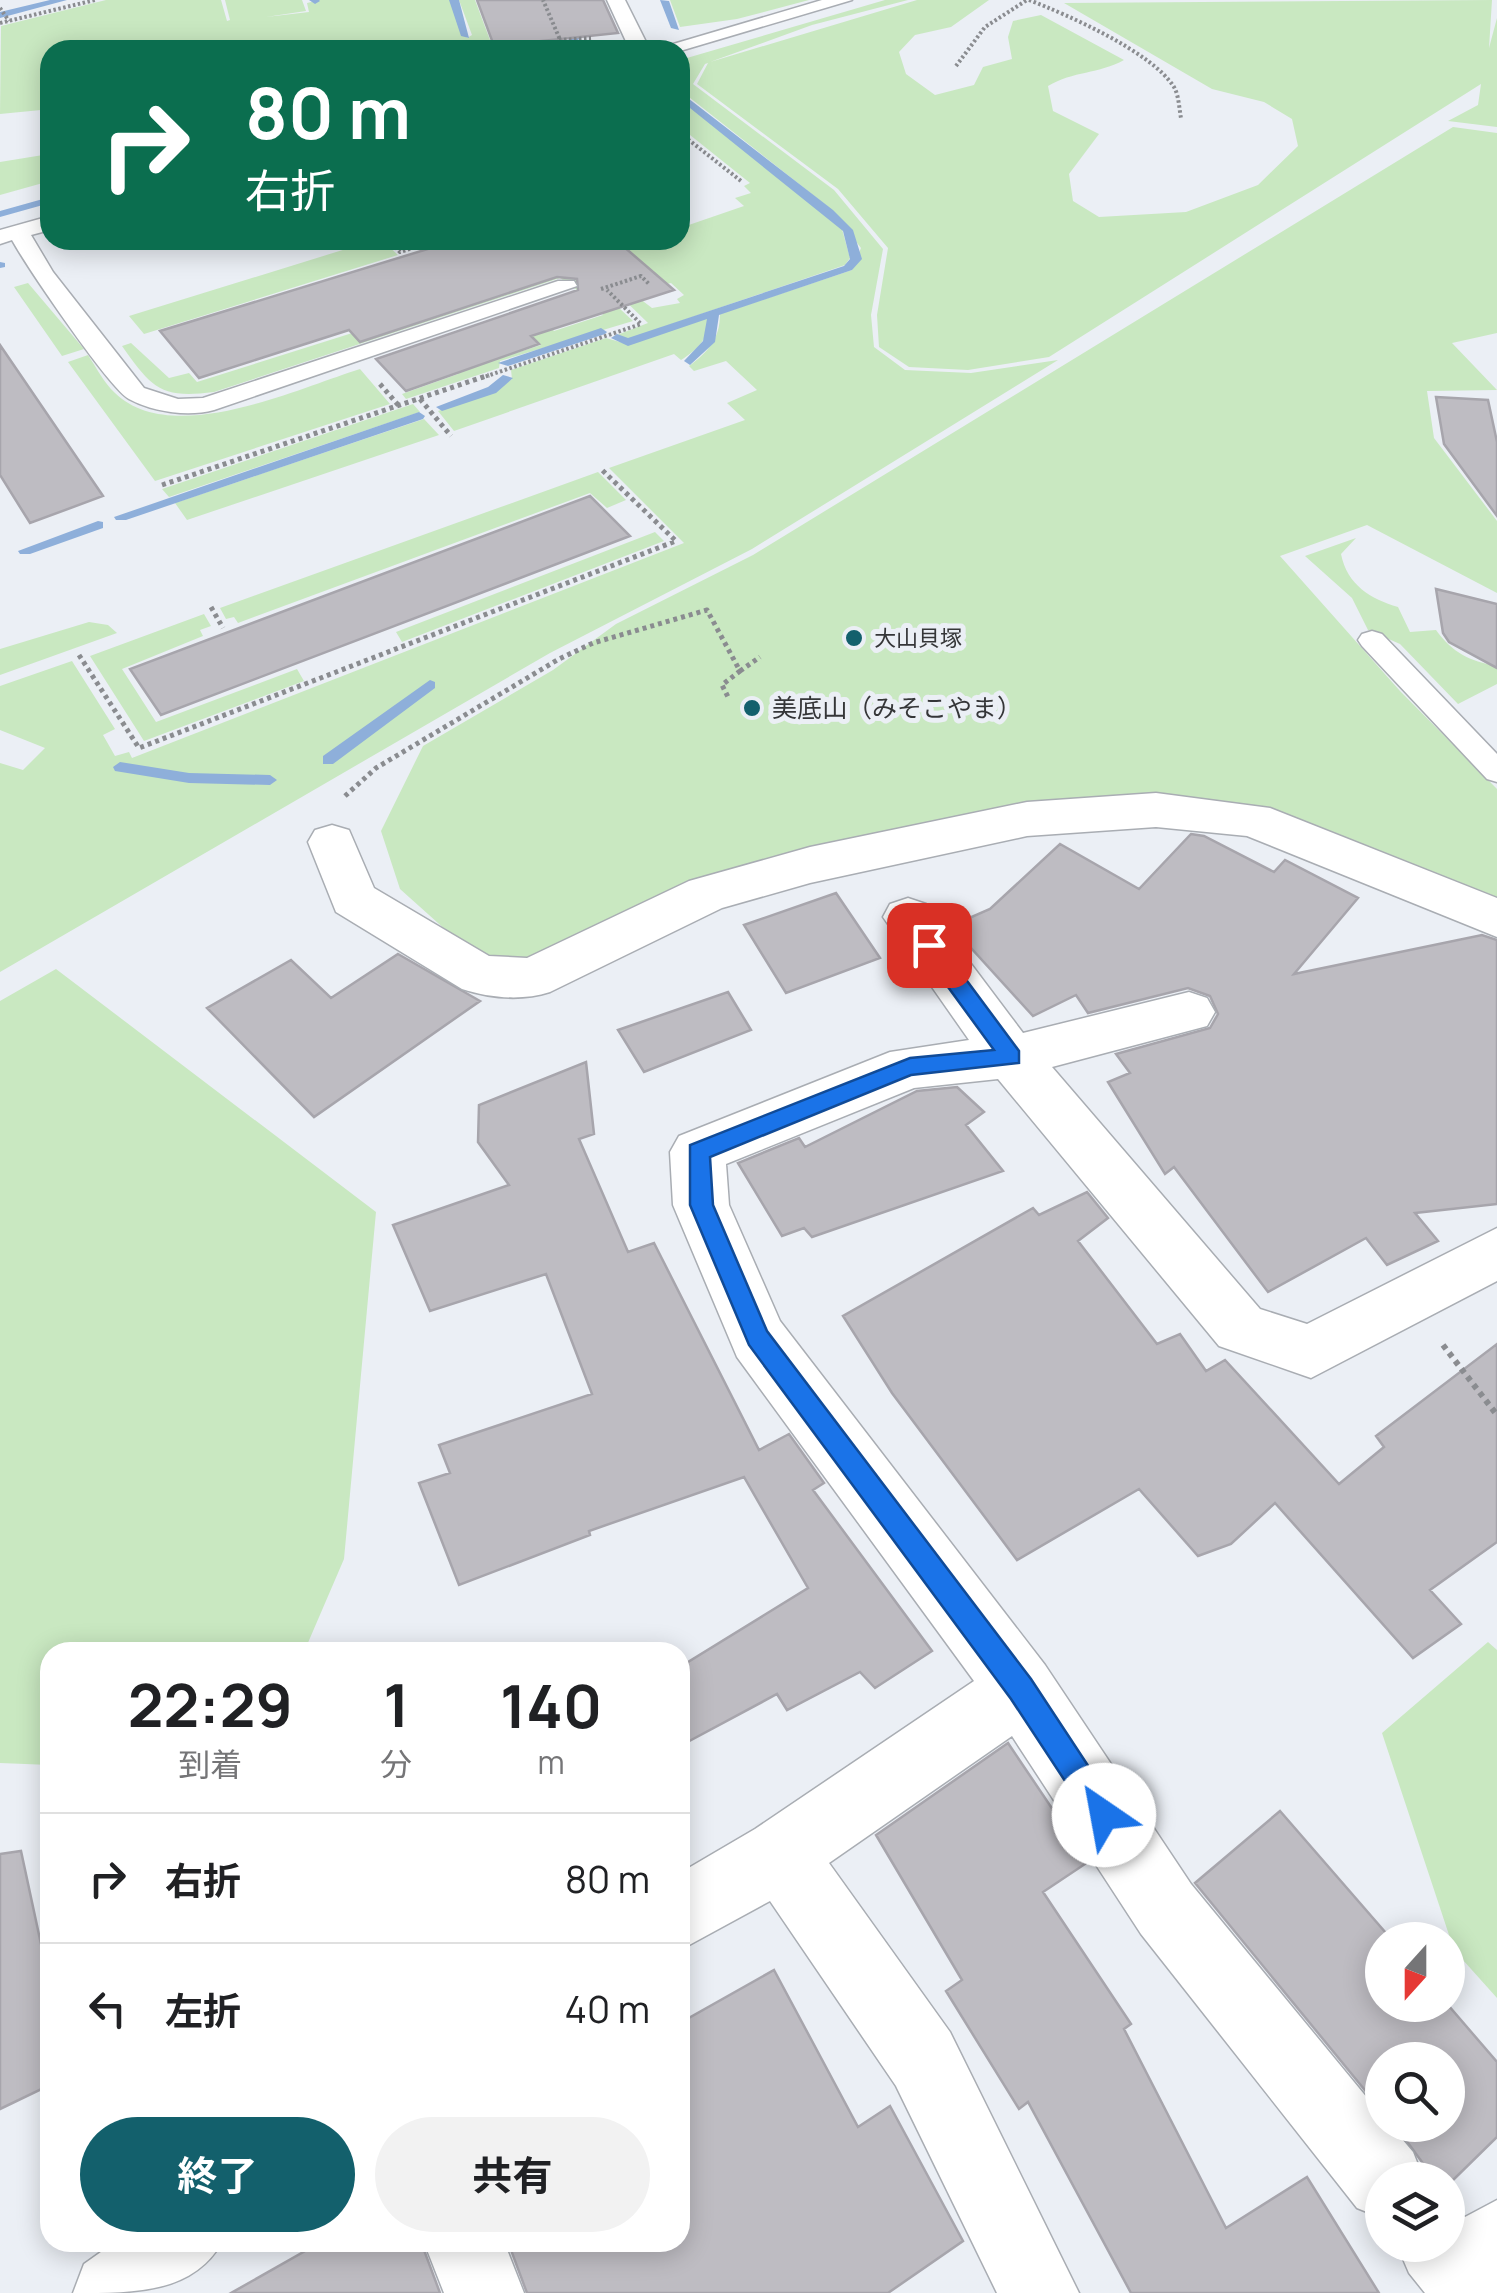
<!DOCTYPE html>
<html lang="ja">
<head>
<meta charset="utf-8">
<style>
  :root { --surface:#fff; --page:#f2f2f2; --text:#202124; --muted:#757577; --line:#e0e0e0; --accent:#13606c }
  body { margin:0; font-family:Manrope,"Noto Sans JP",sans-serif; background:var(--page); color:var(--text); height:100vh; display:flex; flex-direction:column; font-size:38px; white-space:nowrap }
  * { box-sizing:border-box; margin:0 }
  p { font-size:32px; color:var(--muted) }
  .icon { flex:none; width:55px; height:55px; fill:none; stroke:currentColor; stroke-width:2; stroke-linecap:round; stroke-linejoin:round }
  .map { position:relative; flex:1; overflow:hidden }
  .panel { position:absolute; left:40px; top:1642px; width:650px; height:610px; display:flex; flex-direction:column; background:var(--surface); border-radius:30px; box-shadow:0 5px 25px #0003 }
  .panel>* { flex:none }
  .banner { position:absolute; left:40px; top:40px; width:650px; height:210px; border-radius:30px; box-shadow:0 5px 25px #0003; background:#0b6e4f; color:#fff; overflow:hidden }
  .needle { width:65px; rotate:201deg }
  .buttons { position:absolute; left:1365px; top:1922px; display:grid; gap:20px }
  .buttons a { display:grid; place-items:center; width:100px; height:100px; border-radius:50%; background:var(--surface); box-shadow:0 5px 25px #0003; font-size:50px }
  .pin { position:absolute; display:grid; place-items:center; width:85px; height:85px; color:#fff; margin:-42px; border-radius:20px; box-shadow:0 5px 15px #0006 }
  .me { position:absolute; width:110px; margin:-55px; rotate:327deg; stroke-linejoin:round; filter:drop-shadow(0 0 8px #0008) }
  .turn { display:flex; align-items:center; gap:35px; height:210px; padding:0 40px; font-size:45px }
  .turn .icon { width:130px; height:130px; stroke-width:2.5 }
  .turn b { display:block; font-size:70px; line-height:85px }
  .eta { display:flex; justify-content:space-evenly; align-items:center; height:170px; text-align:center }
  .eta b { font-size:60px; font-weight:700; line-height:70px }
  .primary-button { display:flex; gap:20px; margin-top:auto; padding:20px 40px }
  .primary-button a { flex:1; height:115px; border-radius:60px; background:var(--accent); color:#fff; font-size:40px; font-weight:700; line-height:115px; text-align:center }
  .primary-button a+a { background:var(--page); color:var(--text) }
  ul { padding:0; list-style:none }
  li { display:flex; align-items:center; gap:30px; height:130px; padding:0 40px; border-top:2px solid var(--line) }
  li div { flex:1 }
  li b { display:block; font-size:38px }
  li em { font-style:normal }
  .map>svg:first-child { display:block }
  .green { fill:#c9e8c1 }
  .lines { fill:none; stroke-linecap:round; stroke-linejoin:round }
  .stream { fill:#8eafda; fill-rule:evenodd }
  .building { fill:#bebcc2; stroke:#a7a5ac; stroke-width:2.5 }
  .lane-casing { stroke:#a9adb3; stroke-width:3 }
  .street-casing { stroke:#a9adb3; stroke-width:3 }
  .path-far2 { stroke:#8a8c90; stroke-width:4; stroke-dasharray:2.5 2.5; stroke-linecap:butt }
  .path-far1 { stroke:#8a8c90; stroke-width:5; stroke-dasharray:4 4; stroke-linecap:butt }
  .path { stroke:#8a8c90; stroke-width:6; stroke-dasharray:5 5; stroke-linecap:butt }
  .lane { fill:#fff; fill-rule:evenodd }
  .street { fill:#fff; fill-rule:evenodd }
  .route { fill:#1a73e8; stroke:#114b97; stroke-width:2.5 }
  .poi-dot { fill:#13606c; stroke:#ebeff5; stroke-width:4 }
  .labels { text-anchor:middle; stroke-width:10; stroke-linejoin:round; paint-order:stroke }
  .far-poi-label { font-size:22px; fill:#353638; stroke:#ebeff5; text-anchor:start }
  .poi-label { font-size:25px; fill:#353638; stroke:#ebeff5; text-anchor:start }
</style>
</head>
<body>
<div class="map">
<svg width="1497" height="2293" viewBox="0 0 1497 2293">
  <rect width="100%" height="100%" fill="#ebeff5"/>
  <path class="green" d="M106,0H221L227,21L230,20L225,0H302L306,11L266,17L309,12L307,3L320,0H450L467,38L472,35L459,0H475L493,48L554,41L523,50H50V181L0,195V162L43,155L41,110L0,114L1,26Z
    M670,0H809L737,19L680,27Z
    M885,0H908L812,25L710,62L917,0H989L951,27L915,35L899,52L906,74L935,95L974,85L983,67L1012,59L1008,37L1013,21L1041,15L1124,60C1099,74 1073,71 1048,86L1053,111L1099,134L1069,174L1073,201L1099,217L1186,212L1258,185L1298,146L1292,119L1264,102L1212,89L1064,3L1492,0L1489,48L1497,18V127L1448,121L1478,105L1481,84L1049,357L968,370L909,367L879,347L877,315L888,248L838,189L697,84L708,63L705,64L693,84L834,190L883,249L871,315L874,347L905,370L971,373L1058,360L752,549L550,653L0,972V763L23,770L45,748L0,730V686L72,661L115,729L103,735L115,756L129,752L132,758L684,543L609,468L745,420L727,403L757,390L726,361L694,371L689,366C708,352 720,339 720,314L852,270L861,248L832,210L680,90V60Z
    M680,99L824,211L842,229L850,258L845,265L628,339L617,335L648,323L613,289L635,295L652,308L680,303L677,299L684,295L671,283L663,285L585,260L643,240H680V228L744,206L735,198L751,193L744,186L750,183L680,127Z
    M1453,127L1497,133V333L1452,343L1497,390L1427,391L1434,438L1497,521V593L1367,525L1280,556L1400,691L1497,789V905L1268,807L1160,793L1018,808L535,963L488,962L448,932L400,889L381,831L423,746L553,670L616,624L753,555Z
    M375,240H382L398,255L144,334L129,316Z
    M568,265L595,289L581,293L560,278L214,392C160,399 152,388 122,346L131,343L169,378L189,373L197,382Z
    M28,283L84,349L62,356L14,287Z
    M604,294L633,321L500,361L499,368L406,399L402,394L458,374L432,346L503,340L516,353L541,345L529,333L544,320L554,331L603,315L594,304Z
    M708,317C710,338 698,349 681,360L674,354L454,431L438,411L495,392L512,379L511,370L606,338L627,344Z
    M88,355C96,367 104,383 115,393C172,448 296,389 360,369L390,404L155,481L68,362Z
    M413,404L420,412L169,497L162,489Z
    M424,419L439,435L187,520L175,503Z
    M598,472L626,500L607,508L590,493L238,623L234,617L226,619L220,608Z
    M655,532L664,541L402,642L396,632Z
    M1356,538L1341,554C1347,585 1371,599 1398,607L1410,632L1436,630C1453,653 1469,661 1497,666V684L1458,704L1400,644L1368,630L1352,598L1305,556Z
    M204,614L211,626L200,630L203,636L122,669L156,722L297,669L304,681L144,741L90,656Z
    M89,622L108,625L117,633L0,675V649Z
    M56,969L376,1212L344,1559L304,1652H50V1765L0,1763V1001Z
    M1488,1642L1497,1650V1998L1454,1950L1382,1733Z"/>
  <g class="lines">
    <path class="stream" d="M50,0H67L0,18V12Z
      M309,0H319L320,1L315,4Z
      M449,0H459L469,38L461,36Z
      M570,0H580L589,28L569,50H559L579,28Z
      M660,0L669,1L679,30L671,28Z
      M680,92L833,210L853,230L862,259L852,270L719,315L715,342L690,365L684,361L703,341L707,319L628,346L611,338L617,334L628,338L844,266L850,259L843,231L680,100Z
      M50,197V203L0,217V211Z
      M95,240L78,246L72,243L77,240Z
      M0,262L5,263V267L0,268Z
      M601,328L607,332L605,334L508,366L498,363Z
      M503,375L513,378L496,393L442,411L436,407L488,387Z
      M419,412L425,416L423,419L126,520H116L114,517Z
      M98,521L103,522V528L30,554H20L18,551Z
      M430,680L435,682V688L333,764H323V756Z
      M120,762L189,773L270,775L277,780L270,785L189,783L115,771L113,767Z"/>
  </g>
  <path class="building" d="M477,0H603L618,33L494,46Z
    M457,240H616L674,290L531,336L539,344L406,391L376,359L578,290L577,279L557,277L360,342L349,330L199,378L160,331Z
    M0,345L103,496L30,523L0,475Z
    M1436,397L1488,400L1497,442V516L1444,444Z
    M590,496L630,536L161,715L130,669Z
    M1436,589L1497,604V668L1449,642L1443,633Z
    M1191,834L1204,836L1274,872L1285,860L1358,898L1294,974L1482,935L1497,940V1204L1415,1213L1438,1241L1387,1265L1366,1238L1268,1292L1174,1167L1165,1174L1108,1082L1130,1073L1116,1054L1210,1028L1218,1014L1210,996L1188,988L1088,1013L1076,995L1033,1016L951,926L990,909L1060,844L1139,889Z
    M836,893L880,958L786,993L744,925Z
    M398,954L480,1001L314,1117L207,1008L291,960L331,998Z
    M728,992L751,1030L644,1072L618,1030Z
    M586,1062L594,1134L579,1139L628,1252L654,1243L759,1450L789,1434L824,1483L813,1490L932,1651L875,1688L860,1672L787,1710L777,1694L680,1746V1667L808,1588L744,1477L589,1531L590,1535L459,1585L419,1483L450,1473L439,1445L592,1394L546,1274L430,1311L393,1225L509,1185L478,1142L479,1105Z
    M957,1087L984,1112L966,1125L1003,1171L812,1237L804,1228L782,1236L738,1163L799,1138L805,1147L917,1091Z
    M1087,1192L1108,1218L1078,1241L1157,1344L1180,1334L1206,1371L1225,1360L1339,1484L1384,1447L1376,1436L1497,1344V1542L1430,1590L1461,1624L1413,1658L1275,1503L1231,1544L1198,1556L1139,1489L1017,1560L892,1393L843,1316L1033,1208L1039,1215Z
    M1008,1743L1088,1862L1043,1892L1131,2024L1124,2029L1226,2228L1307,2177L1379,2293H1131L1028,2102L1019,2109L946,1991L962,1980L876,1835Z
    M1280,1811L1392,1940H1382V2005H1448L1497,2062V2137L1448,2185V2180H1435L1395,2125H1448V2060H1382V2111L1195,1883Z
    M21,1851L50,1986V2085L0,2109V1854Z
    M774,1970L858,2127L890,2106L963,2241L888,2293H527L508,2242H680V2023Z
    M321,2242H421L440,2293H231Z"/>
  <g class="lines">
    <defs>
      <path id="lane" d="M607,0H625L650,50H630Z
        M822,0H852L680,51L653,50Z
        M50,216V230L31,235L53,272L144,388L178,399L203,398L558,281H574L577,286L214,410C188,417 153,412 129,399C109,388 27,267 12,240L0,244V230Z
        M1372,631L1382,634L1497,754V782L1487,779L1362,646L1358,640L1362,634Z"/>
      <path id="street" d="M1156,793L1270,808L1497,898V937L1247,836L1156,827L1027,836L810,883L722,908L550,992C522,1001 490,998 462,989L336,912L308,842L315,830L332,825L349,830L374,888L489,956L527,958L689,881L810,847L1027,802Z
        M908,898L926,904L1023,1033L1189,992L1207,998L1215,1012L1207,1026L1052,1067L1260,1309L1307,1324L1497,1228V1281L1311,1378L1219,1346L998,1079L914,1088L726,1164L729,1205L780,1321L1045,1665L1191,1884L1382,2116V2125H1390L1413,2152L1424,2180H1382V2218L1357,2208L1141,1934L1012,1736L829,1863L950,2032L1079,2293H997L896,2086L770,1901L680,1950V1873L755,1829L974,1681L737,1357L673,1205L670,1152L679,1136L890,1052L969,1040L883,917L890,904Z
        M1497,2200V2293H1425L1409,2273L1397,2245H1448V2210L1465,2217Z
        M115,2242H222C193,2293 137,2293 73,2293L84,2264Z
        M424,2242H504L524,2293H444Z"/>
    </defs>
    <use href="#lane" class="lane-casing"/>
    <use href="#street" class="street-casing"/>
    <path class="path-far2" d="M1029,0C1068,15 1152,52 1174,87C1179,96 1179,108 1181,118
      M0,8L9,21
      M0,23L95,0
      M559,40L591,38
      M531,50L561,42L543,0
      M956,66L985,27L1027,0
      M680,133L741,181
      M388,240L400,252L437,240
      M601,289L641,276L650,285
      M481,378L641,324L607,290"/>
    <path class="path-far1" d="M380,384L399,406
      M420,399L451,436
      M162,485L489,375
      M211,607L223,628
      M79,655L139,748L676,541L600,468
      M740,671L760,657
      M345,796L376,768L559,659L593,643L707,610L740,671L722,685L728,697"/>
    <path class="path" d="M1443,1345L1497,1415"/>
    <use href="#lane" class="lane"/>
    <use href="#street" class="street"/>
  </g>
  <path class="route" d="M929,937L936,939L1019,1051V1063L911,1075L710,1157L713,1205L767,1331L1031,1679L1114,1805L1118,1815L1114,1825L1104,1829L1094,1825L1011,1699L749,1345L690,1205V1145L910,1058L994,1050L921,950L918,945Z"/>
  <g class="poi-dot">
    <circle cx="854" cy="638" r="10"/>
    <circle cx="752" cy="708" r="10"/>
  </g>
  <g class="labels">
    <g class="far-poi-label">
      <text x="874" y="646">大山貝塚</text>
    </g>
    <g class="poi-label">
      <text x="772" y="717">美底山（みそこやま）</text>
    </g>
  </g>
</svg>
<div class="buttons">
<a><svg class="needle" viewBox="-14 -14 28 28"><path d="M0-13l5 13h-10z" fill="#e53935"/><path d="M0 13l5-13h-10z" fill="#757577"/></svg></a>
<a><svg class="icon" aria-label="search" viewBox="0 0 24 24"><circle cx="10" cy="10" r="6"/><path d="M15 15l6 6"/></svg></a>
<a><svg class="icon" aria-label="layers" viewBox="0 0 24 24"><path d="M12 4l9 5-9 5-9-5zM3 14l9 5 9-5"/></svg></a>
</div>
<div class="pin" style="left:929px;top:945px;background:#d93025"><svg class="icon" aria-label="arrive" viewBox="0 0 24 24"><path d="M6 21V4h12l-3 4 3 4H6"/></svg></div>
<svg class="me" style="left:1104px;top:1815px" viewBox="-20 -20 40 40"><circle r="19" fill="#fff"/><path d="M0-13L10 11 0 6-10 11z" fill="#1a73e8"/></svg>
<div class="banner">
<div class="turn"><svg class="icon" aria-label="right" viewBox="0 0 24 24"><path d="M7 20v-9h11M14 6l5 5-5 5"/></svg><div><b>80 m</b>右折</div></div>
</div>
<section class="panel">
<div class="eta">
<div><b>22:29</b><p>到着</p></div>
<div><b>1</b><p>分</p></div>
<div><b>140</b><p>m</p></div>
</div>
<ul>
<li><svg class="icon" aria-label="right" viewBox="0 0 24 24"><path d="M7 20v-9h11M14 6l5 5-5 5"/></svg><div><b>右折</b></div><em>80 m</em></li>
<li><svg class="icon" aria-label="left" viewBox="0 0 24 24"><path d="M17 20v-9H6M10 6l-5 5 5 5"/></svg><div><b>左折</b></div><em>40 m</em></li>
</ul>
<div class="primary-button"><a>終了</a><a>共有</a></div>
</section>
</div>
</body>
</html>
